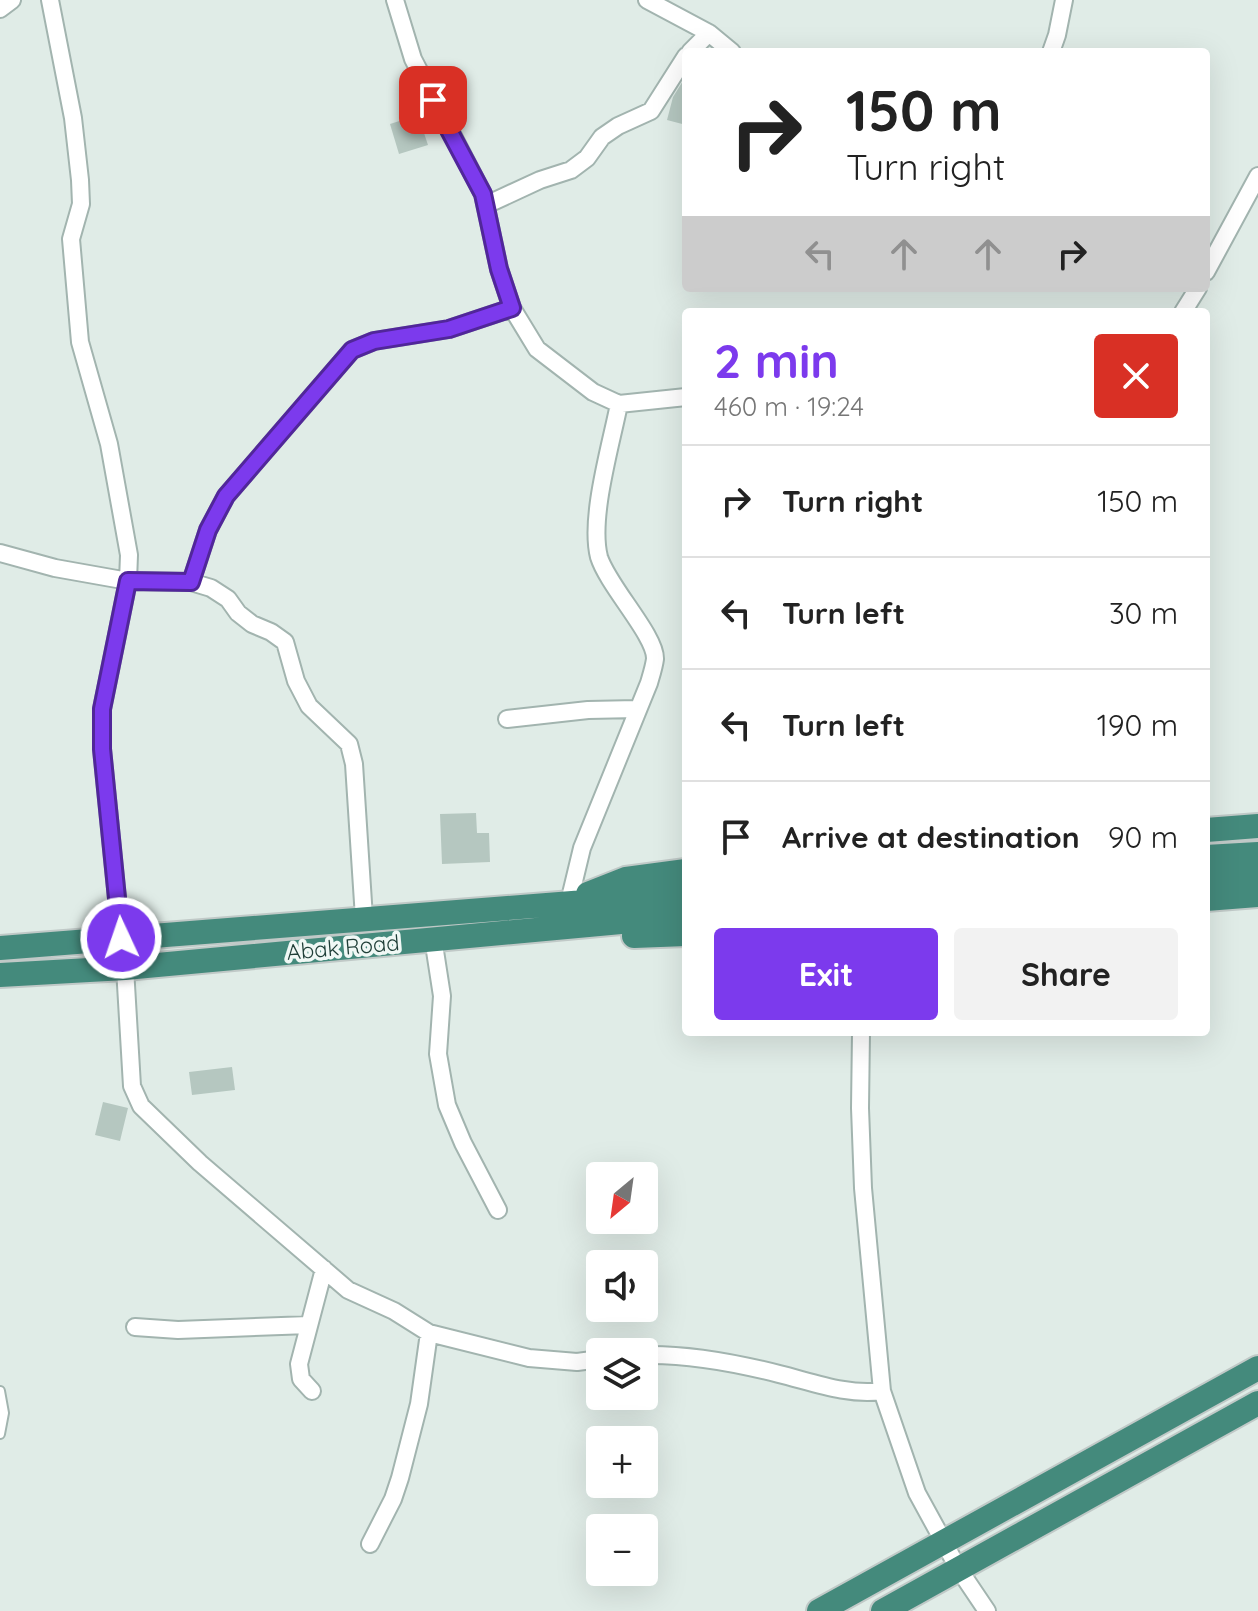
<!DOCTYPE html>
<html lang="en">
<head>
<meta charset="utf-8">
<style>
  :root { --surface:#fff; --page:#f2f2f2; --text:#222; --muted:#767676; --line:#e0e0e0; --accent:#7c3aed }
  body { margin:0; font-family:Quicksand,sans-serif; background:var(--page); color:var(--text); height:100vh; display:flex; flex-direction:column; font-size:30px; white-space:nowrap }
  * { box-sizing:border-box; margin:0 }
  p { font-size:26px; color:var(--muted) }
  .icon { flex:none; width:44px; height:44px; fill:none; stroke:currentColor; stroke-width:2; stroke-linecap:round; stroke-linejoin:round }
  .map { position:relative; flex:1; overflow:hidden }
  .drawer { position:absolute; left:682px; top:308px; width:528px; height:728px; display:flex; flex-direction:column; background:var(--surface); border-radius:8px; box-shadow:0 8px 32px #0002 }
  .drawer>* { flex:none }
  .banner { position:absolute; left:682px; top:48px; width:528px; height:244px; border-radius:8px; box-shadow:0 8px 32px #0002; background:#fff; color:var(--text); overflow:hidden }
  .needle { width:52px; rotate:209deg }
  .fabs { position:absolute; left:586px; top:1162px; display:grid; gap:16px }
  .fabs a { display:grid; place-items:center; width:72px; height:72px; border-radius:8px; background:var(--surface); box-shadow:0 8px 32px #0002; font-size:40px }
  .pin { position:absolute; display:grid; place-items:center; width:68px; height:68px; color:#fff; margin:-34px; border-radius:16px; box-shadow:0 4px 12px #0006 }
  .me { position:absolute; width:88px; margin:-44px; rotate:357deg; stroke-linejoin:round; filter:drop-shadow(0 0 6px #0008) }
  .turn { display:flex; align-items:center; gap:28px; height:168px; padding:0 32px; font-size:36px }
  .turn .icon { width:104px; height:104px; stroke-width:2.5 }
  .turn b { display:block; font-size:56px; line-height:68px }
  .lanes { display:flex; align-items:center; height:76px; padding:0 32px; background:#0003; justify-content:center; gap:40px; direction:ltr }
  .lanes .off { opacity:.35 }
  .round { display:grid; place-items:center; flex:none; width:84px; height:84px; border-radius:8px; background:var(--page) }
  .headline { display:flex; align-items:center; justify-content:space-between; height:136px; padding:0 32px }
  h1 { font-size:48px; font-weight:800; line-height:60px; color:var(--accent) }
  .primary-button { display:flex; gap:16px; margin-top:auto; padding:16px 32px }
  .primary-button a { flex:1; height:92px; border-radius:8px; background:var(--accent); color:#fff; font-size:32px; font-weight:800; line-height:92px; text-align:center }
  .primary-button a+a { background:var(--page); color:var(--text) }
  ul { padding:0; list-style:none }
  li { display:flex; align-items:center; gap:24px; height:112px; padding:0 32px; border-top:2px solid var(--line) }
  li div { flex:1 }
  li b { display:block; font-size:30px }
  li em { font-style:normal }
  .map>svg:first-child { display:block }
  .building { fill:#b5c7c0 }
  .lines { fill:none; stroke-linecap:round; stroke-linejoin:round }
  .service-casing { stroke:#a2b4af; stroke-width:12 }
  .minor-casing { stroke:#a2b4af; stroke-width:20 }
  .trunk-casing { stroke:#c0c9c7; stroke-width:28 }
  .service { stroke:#fff; stroke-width:8 }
  .minor { stroke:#fff; stroke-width:16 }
  .trunk { stroke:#448a7c; stroke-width:24 }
  .route-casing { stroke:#51269a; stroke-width:20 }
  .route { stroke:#7c3aed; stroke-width:14 }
  .labels { text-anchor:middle; stroke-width:7; stroke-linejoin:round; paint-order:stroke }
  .street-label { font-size:22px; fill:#1f3e37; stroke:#f0f8f5 }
</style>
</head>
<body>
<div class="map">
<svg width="1258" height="1611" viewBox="0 0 1258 1611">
  <rect width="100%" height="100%" fill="#e0ece7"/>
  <path class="building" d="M686,76V125L667,120L673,97Z
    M418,115L428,145L399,154L390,124Z
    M476,813L477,833H489L490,862L442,864L440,814Z
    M232,1067L235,1090L192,1095L189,1072Z
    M103,1102L128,1108L120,1141L95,1135Z"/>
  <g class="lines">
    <defs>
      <path id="service" d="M0,1391L4,1413L0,1434"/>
      <path id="minor" d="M50,0L73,118L80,180L81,204L71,239L80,342L109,444L129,555L128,581L102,709V749L121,938
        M395,0L413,59L483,194L499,269L512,308L537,349L593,392L619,404L686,397
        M647,0L709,33L732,52
        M0,9L12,0
        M690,52L709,33
        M1051,52L1057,35L1064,0
        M486,205L540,180L571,170L587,158L602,137L618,126L651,111L686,56
        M1206,272L1258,176
        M1183,312L1198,288
        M0,553L55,568L128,581L191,582L211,588L228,599L238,613L252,624L271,632L285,642L296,681L309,706L349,744L354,764L364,918
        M191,582L208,530L226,496L352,350L374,341L449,329L512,308
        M507,719L588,710L637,709
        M569,902L582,848L649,683C651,676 654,667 655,659C656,636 608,586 599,557C589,518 611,445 619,404
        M433,938L442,996L438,1054L447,1105L463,1143L498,1210
        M125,968L132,1086L141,1106L200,1163L348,1290L394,1311L429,1333L529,1358L577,1362L600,1359
        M861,1032L860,1108L863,1188L882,1391L917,1493L958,1568L987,1611
        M135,1327L178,1330L309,1325
        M644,1355C688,1354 736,1363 779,1374C812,1382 848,1396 882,1391
        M312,1391L301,1379L299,1364L324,1269
        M370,1544L393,1499L400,1478L419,1404L429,1333"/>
      <path id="trunk" d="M1206,830L1258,826
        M1206,857L1258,854
        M1206,877L1258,873
        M588,894L626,879L686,871
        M1206,899L1258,895
        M634,936L686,934
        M0,948L686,894
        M0,975L125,968L686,916
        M819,1611L1258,1368
        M883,1611L1258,1403"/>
    </defs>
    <use href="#service" class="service-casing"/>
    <use href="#minor" class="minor-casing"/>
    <use href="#trunk" class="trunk-casing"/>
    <use href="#service" class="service"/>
    <use href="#minor" class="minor"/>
    <use href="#trunk" class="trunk"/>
  </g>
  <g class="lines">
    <defs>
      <path id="route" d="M121,938L102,749V709L128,581L191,582L208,530L226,496L352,350L374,341L449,329L512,308L499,269L483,194L433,100"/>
    </defs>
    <use href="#route" class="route-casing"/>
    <use href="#route" class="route"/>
  </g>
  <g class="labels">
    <g class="street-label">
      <text transform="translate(343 947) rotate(-5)" y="8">Abak Road</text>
    </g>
  </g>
</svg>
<div class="fabs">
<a><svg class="needle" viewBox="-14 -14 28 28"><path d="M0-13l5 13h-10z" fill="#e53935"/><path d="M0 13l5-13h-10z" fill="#767676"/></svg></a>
<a><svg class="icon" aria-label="sound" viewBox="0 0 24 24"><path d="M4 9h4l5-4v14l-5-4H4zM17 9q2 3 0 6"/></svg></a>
<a><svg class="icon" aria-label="layers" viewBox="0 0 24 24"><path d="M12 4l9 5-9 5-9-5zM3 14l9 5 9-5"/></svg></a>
<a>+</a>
<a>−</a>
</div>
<div class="pin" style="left:433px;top:100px;background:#d93025"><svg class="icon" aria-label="arrive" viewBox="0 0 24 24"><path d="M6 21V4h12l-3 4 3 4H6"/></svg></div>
<svg class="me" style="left:121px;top:938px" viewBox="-20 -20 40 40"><circle r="17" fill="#7c3aed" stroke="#fff" stroke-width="3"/><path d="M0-11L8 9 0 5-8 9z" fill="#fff"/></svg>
<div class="banner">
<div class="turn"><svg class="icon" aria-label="right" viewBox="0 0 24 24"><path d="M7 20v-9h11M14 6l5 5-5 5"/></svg><div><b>150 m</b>Turn right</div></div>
<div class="lanes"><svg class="icon off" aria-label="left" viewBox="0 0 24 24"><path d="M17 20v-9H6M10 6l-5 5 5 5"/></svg><svg class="icon off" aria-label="ahead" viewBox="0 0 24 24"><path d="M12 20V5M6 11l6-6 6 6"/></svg><svg class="icon off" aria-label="ahead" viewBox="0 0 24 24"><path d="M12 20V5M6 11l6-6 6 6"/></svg><svg class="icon" aria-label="right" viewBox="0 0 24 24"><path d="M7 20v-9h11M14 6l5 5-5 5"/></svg></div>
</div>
<section class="drawer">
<div class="headline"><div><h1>2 min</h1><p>460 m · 19:24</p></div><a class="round" style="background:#d93025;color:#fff"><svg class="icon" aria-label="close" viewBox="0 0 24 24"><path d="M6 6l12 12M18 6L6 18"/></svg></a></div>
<ul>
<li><svg class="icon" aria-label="right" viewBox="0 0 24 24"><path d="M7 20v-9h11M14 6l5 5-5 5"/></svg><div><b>Turn right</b></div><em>150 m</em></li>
<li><svg class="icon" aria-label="left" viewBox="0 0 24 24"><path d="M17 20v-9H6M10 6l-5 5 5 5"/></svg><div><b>Turn left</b></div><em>30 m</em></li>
<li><svg class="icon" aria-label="left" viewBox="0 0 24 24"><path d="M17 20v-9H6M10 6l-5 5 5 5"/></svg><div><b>Turn left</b></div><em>190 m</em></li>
<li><svg class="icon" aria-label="arrive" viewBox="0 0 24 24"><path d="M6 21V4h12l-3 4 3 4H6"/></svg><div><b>Arrive at destination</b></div><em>90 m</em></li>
</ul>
<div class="primary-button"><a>Exit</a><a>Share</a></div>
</section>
</div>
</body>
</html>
